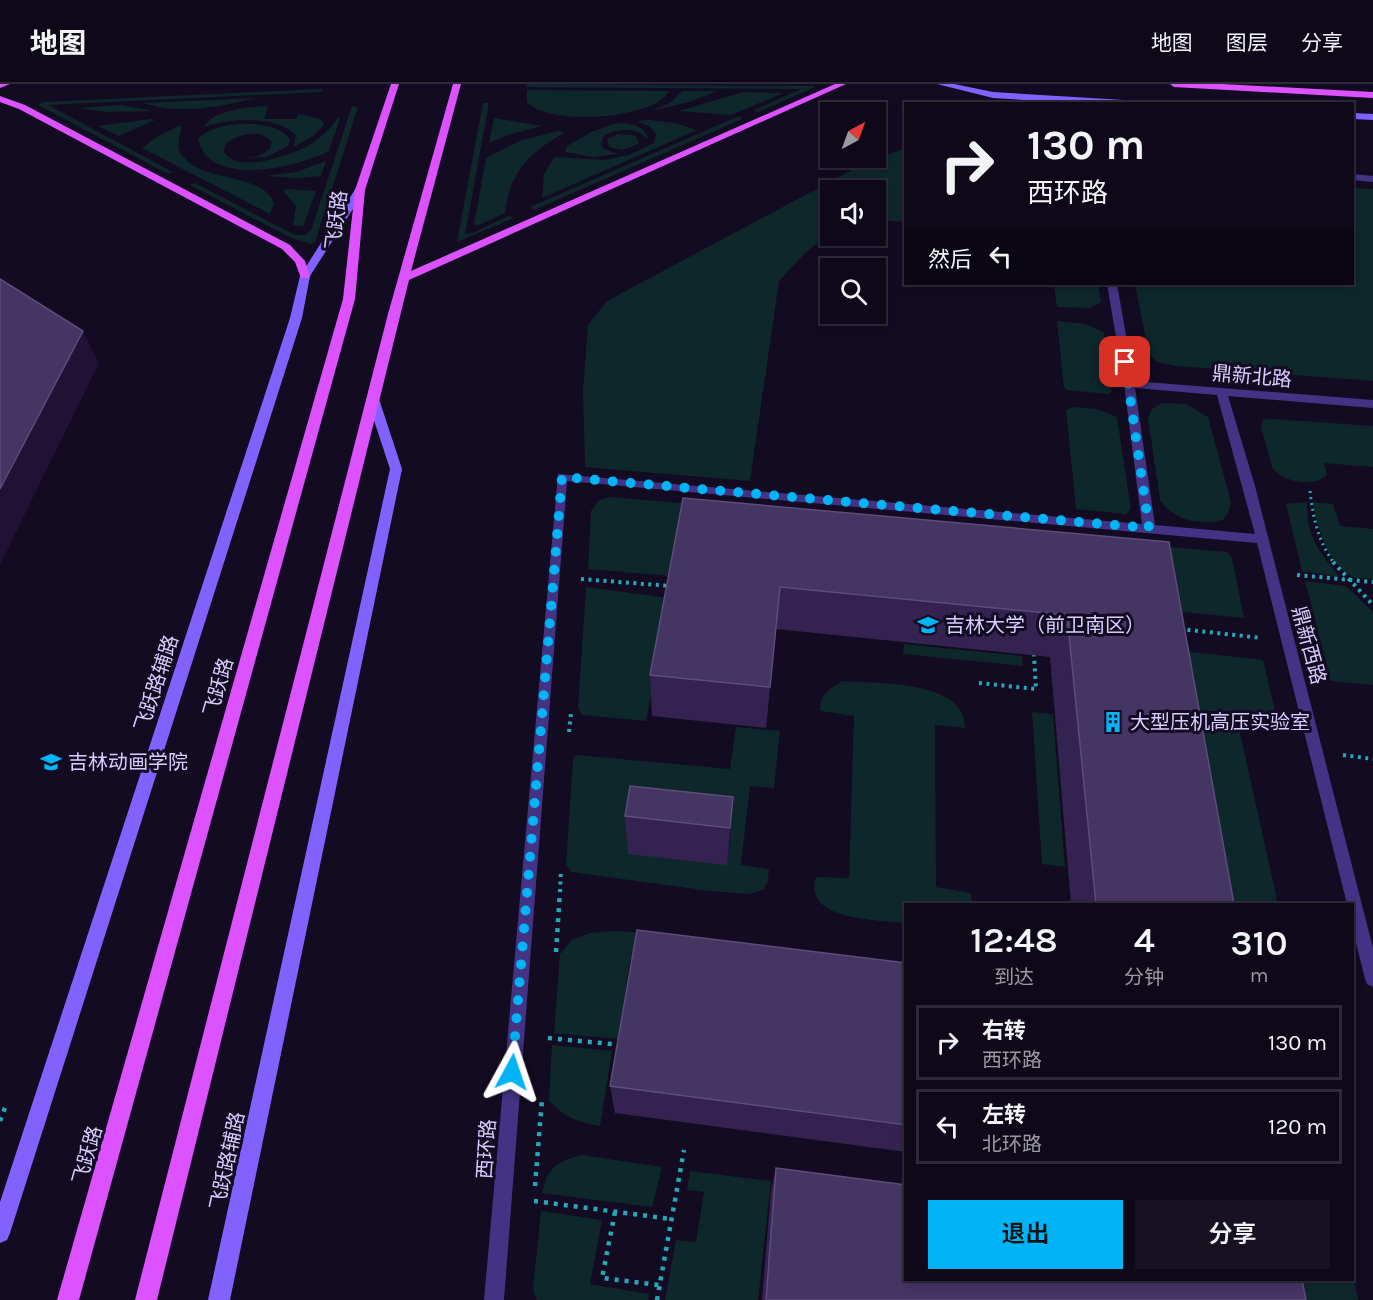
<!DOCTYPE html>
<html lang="zh">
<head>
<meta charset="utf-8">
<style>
  :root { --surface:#0e0819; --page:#171122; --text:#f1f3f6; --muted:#9b9aa2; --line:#2e2938; --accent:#00b4f6 }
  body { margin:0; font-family:Karla,"Noto Sans SC",sans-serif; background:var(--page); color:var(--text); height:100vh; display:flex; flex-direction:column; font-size:22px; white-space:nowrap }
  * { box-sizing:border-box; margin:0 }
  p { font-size:20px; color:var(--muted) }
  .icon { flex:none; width:33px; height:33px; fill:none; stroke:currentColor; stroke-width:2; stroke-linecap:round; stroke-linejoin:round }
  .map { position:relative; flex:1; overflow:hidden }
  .panel { position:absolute; left:904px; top:819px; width:450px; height:378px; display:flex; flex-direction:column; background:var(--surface); border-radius:0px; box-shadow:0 3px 9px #0003,0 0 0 2px var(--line) }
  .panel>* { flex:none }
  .guide { position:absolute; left:904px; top:18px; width:450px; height:183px; border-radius:0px; box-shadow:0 3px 9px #0003,0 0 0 2px var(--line); background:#0e0819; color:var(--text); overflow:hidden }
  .needle { width:39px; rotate:41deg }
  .tools { position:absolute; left:820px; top:18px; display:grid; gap:12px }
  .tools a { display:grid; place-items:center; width:66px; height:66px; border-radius:0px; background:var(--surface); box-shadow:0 3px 9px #0003,0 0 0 2px var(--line); font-size:30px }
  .pin { position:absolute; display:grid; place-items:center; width:51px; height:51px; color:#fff; margin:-26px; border-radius:12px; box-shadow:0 3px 9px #0006 }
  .me { position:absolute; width:66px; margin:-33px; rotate:5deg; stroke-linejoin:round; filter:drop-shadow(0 0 4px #0008) }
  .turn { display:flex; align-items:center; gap:21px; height:126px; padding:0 24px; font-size:27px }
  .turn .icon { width:78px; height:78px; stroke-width:2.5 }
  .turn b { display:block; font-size:42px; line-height:51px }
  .then { display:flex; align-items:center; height:57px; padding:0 24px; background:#0003; gap:12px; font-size:22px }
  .eta { display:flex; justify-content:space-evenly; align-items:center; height:102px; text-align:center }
  .eta b { font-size:36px; font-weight:600; line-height:42px }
  .action { display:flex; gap:12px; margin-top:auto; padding:12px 24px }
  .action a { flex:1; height:69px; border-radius:0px; background:var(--accent); color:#111; font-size:24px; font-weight:600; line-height:69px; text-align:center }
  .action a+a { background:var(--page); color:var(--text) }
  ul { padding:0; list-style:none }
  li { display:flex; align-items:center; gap:18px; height:75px; margin:0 12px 9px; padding:0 12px; border:3px solid var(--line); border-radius:0px }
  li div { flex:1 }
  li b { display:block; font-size:22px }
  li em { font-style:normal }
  header { display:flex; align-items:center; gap:36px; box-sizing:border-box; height:84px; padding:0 30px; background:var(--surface); border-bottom:2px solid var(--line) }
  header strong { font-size:28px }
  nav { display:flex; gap:33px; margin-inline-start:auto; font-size:21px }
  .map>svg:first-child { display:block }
  .green { fill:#0e272b }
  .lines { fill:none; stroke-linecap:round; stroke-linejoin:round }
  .path-far2 { stroke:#25a9b9; stroke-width:3; stroke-dasharray:2 4; stroke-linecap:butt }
  .path-far1 { stroke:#25a9b9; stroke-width:4; stroke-dasharray:3 4.5; stroke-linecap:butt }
  .path { stroke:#25a9b9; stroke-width:4.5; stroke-dasharray:4 6; stroke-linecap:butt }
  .lane { fill:#443384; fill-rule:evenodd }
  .secondary { fill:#8162ff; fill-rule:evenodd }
  .primary { fill:#dc52ff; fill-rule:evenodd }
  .wall { fill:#342350 }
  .shaded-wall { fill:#1f1235 }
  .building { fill:#453563; stroke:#5d4c7b; stroke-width:1.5 }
  .route { stroke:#00b4f6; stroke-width:10; stroke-dasharray:0 18 }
  .labels { text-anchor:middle; stroke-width:6; stroke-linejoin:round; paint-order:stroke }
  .street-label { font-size:20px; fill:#dacbff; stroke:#130b21 }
  .poi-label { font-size:20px; fill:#dacbff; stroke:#130b21; text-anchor:start }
</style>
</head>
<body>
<header>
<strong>地图</strong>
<nav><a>地图</a><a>图层</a><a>分享</a></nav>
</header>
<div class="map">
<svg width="1373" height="1216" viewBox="0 0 1373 1216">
  <rect width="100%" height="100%" fill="#130b21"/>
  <path class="green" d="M527,0L812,2L815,3L758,28L754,26L801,5L526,3Z
    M323,5L321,8L48,21L173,88L168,90L38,21L44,18Z
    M527,6L669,7C655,36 547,42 527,18Z
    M682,7H717L689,18L651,27L671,18Z
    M743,8L783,9L731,31L679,27Z
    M256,14C218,23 181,31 142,19Z
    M483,19H489L465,150L472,149L509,132L514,134L457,158Z
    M120,21L154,27L106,28L78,24Z
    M268,22L264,35H296L298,30L321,35L324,41L313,52L294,63L296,51C275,30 230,35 204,43C214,25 249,23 268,22Z
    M352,22L358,23L315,158L311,160L291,154L190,101L195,99L295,151H305L311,146Z
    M739,32L742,35L534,126L530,123Z
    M338,34H340L329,67C299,83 209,105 198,55C213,36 277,33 290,56L288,62L267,73L247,74L259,72L270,65L272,58C261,44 236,50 225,61L224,67C235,92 294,70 311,60C322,53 331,44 338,34Z
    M494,34L542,42L508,51L489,59Z
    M155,36L119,52L98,42L151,35Z
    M649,36L675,39L697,46L542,114L544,90L555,73L604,76L629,71L654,59L656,50L649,42L636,37Z
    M613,40C626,39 640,39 647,51V55C636,42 616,45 603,52L601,61L604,65L618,70L593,73L565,68L567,62L591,48Z
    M181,41C182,48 176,59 180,68C197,100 262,87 274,119L270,130L142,64L158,52Z
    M559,47L565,48C530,69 510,86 505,129L479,141H474L486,74L521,56Z
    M618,50L632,51L637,53L639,60L622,66L609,63L607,55Z
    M906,64V138L876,136V106H831V148L805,169L779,197L750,397L585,383L583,306L588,241L607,217L867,78Z
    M326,77L321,92L295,94L265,92L296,88Z
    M1353,104L1373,105V297L1175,282L1158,278L1149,271L1135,200H1353Z
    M286,105L316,107L303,143L293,141L296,122L283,107Z
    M1054,200H1098L1101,218L1090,224L1057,223Z
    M1057,237L1085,240L1104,248L1112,307L1109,310L1066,306L1064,303Z
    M1162,319L1186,320L1208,333L1231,418L1229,427L1223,436C1200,441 1174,437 1160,416L1148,334L1152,325Z
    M1073,323L1097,325L1117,333L1130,419V426L1126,430L1076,425L1066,326Z
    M1274,335L1373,342V383L1324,379L1327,391C1314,404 1284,398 1273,385L1261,343L1263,336Z
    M611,413L1227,468L1232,474L1244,534C1026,510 807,505 588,485L591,427L599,416Z
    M1307,418C1306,452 1319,468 1340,493L1302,487L1286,420Z
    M1313,418L1333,420L1340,442L1373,445V495C1367,494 1359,495 1353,493C1329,482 1316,442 1313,418Z
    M1305,497L1346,502L1373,528V601L1331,597Z
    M586,503L669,514L646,637L582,631L578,624Z
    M904,560L1022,572L1023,582L903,570Z
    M1163,565L1263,576L1280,648L1239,645L1278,820H1201Z
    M843,597C876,600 966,595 965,644L935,641L936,803L971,809L972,820H906V839C879,836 802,837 816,793L849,794L854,632L820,627C820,611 829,604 843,597Z
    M1032,628L1053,630L1065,783L1042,780Z
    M736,643L780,647L774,704L750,702L741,781L769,785L768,796L764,805L750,810L710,807L571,788L566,780L573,676L576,671L730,685Z
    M611,847L633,848L698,858L695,883L630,876L618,955L554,949L560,870L572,856L590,849Z
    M552,961L612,967L600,1042C578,1038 564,1034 549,1016Z
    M582,1071L662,1083L652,1123L542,1109C548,1082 557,1078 582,1071Z
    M690,1087L771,1097L758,1216H665L676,1156L696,1158L704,1108L687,1106Z
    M541,1127L602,1136L590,1200L649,1210L648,1216H537L533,1205Z
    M1353,1191L1358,1216H1267L1264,1196H1353Z"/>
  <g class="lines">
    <path class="path-far2" d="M1310,407C1313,434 1318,457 1334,479"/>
    <path class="path-far1" d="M1333,478L1373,521
      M1297,491L1373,498
      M581,495L671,502
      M1180,545L1262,554
      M979,599L1036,605L1034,571
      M569,648L571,629
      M1343,671L1373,675
      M560,808L561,786"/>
    <path class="path" d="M556,868L560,807
      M548,954L622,961
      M0,1037L6,1021
      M535,1102L542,1015
      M534,1117L671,1135
      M615,1128L602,1194L659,1201
      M657,1216L684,1066"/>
    <path class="lane" d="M1353,90L1373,92V98L1353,96Z
      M1107,200H1117L1134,297L1373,316V324L1228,312L1255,402L1373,864V903L1367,900L1365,895L1353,847V820H1347L1257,459L567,397L504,1216H484L558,390L1142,440L1124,300ZM1135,304L1217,311L1255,450L1155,441Z"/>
    <path class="secondary" d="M937,0H954L993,8L1140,17L1144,20H1087L993,14Z
      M1353,29L1373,30V36L1353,35Z
      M356,104L365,106L310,192L302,234L10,1149L7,1156L0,1159V1118L290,234L300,192Z
      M373,311L379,315L402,385L230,1216H208L390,385L367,315Z"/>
    <path class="primary" d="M0,0H10L0,4Z
      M391,0H399L365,106L355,215L79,1216H57L343,215L355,106Z
      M453,0H461L411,187L835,0H846L409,196L157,1216H135L388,230Z
      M1170,0H1222L1373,8V14L1174,3Z
      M0,12L25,21L290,161L305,177L310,192L309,194H301L295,178L282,165L19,25L0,18Z"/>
  </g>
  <path class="wall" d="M683,414L1169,458L1234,820H1071L1050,573L776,545L766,644L652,632L650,591Z
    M733,713L731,751L727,781L628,770L625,732Z
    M906,879V1068L615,1029L610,1002Z
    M776,1084L1306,1216H762L771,1107Z"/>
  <path class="shaded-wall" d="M83,247L99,279L0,481V405Z
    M733,713L731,751L727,781L730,744Z"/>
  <path class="building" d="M0,195L83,247L0,405Z
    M683,414L1169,458L1234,820H1096L1067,531L780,503L770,603L650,591Z
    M630,702L733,713L730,744L625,732Z
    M637,846L906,879V1041L610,1002Z
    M776,1084L906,1101V1196H1302L1306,1216H766Z"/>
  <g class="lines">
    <path class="route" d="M512,988L562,393L1149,444L1125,278"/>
  </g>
  <defs>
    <symbol id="university-bare" viewBox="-9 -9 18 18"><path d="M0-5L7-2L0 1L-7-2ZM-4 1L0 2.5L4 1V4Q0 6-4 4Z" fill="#00b4f6" stroke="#130b21" stroke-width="2.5" paint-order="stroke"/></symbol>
    <symbol id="building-bare" viewBox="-9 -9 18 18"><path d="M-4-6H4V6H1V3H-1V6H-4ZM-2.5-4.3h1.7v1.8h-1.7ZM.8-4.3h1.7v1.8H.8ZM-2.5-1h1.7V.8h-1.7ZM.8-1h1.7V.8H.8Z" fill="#00b4f6" stroke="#130b21" stroke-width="2.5" paint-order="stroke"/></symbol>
  </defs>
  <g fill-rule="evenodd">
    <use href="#university-bare" x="913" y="526" width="30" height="30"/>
    <use href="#building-bare" x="1098" y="623" width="30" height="30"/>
    <use href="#university-bare" x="36" y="663" width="30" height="30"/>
  </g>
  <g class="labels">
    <g class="street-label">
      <text transform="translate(336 136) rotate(-83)" y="7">飞跃路</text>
      <text transform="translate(1252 292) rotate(5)" y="7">鼎新北路</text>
      <text transform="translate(1309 561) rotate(75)" y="7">鼎新西路</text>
      <text transform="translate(156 599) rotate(-72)" y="7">飞跃路辅路</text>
      <text transform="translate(218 603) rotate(-74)" y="7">飞跃路</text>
      <text transform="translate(486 1065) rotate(-86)" y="7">西环路</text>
      <text transform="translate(87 1071) rotate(-74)" y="7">飞跃路</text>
      <text transform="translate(227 1077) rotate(-78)" y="7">飞跃路辅路</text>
    </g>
    <g class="poi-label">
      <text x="945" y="548">吉林大学（前卫南区）</text>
      <text x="1130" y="645">大型压机高压实验室</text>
      <text x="68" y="685">吉林动画学院</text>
    </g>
  </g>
</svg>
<div class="tools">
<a><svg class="needle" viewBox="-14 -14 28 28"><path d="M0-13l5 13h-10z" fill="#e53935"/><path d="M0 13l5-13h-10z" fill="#9b9aa2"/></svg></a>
<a><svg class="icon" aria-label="sound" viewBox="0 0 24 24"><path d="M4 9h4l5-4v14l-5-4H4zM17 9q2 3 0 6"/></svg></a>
<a><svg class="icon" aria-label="search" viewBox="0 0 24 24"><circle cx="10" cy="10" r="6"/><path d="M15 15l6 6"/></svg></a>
</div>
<div class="pin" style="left:1125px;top:278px;background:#d93025"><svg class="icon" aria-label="arrive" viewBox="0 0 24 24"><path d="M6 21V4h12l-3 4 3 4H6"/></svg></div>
<svg class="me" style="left:512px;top:988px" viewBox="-20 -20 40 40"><path d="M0-17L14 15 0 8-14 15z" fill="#00b4f6" stroke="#fff" stroke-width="4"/></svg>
<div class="guide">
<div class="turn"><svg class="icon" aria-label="right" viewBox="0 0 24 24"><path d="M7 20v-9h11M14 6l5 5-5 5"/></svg><div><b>130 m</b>西环路</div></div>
<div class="then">然后<svg class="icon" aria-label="left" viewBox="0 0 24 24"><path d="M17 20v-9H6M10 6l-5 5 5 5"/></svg></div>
</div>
<section class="panel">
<div class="eta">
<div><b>12:48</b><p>到达</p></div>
<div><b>4</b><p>分钟</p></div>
<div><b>310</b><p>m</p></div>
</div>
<ul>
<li><svg class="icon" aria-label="right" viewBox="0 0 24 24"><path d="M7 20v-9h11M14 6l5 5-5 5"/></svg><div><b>右转</b><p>西环路</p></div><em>130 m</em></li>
<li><svg class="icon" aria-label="left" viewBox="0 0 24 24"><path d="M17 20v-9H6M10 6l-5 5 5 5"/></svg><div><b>左转</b><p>北环路</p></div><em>120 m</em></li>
</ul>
<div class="action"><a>退出</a><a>分享</a></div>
</section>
</div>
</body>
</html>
